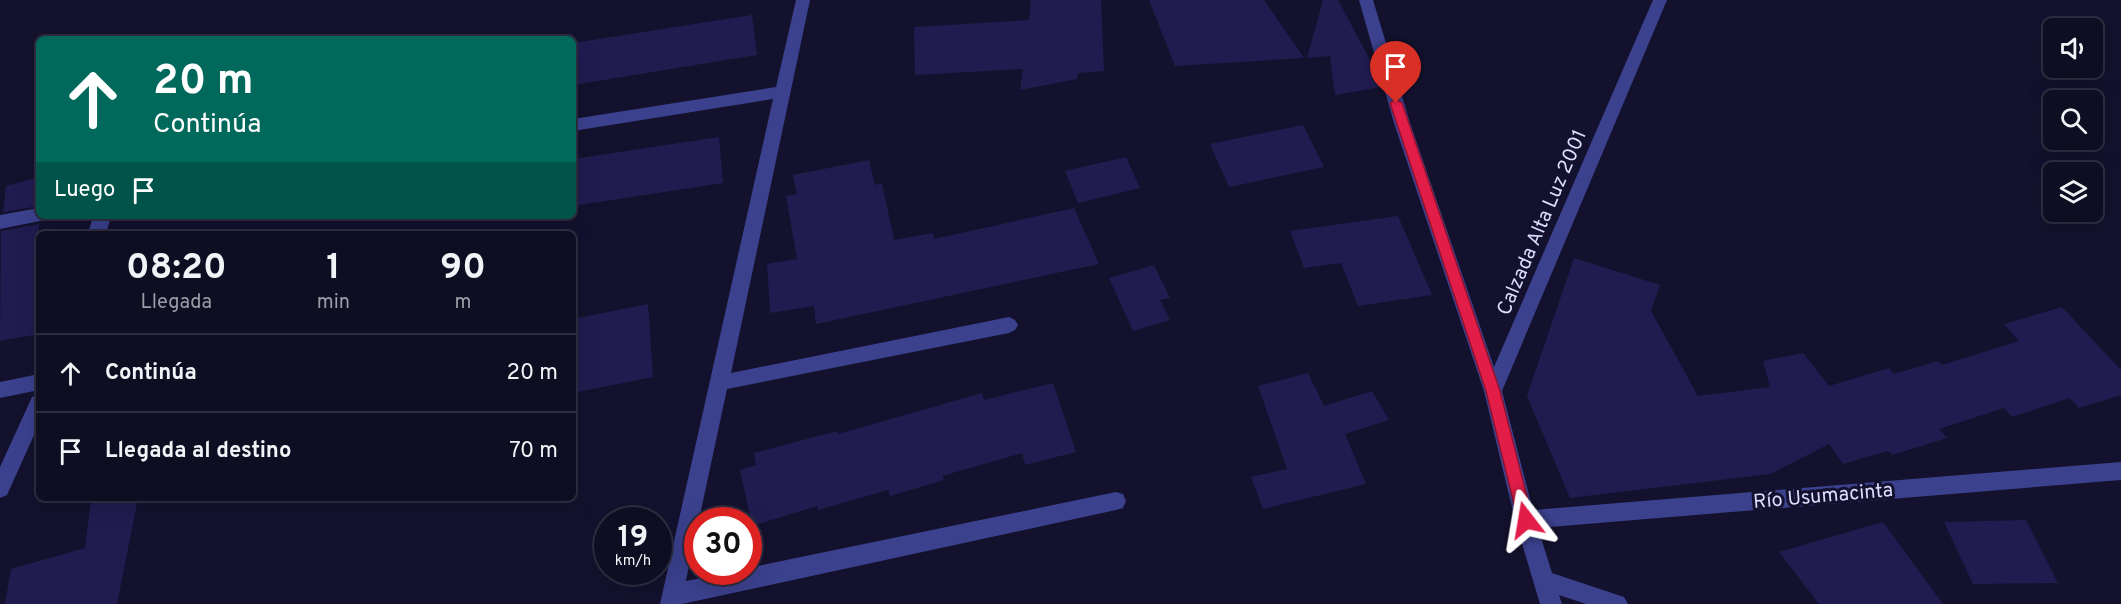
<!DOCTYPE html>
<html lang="es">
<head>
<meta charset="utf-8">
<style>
  :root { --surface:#0e0d22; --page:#1c1b2f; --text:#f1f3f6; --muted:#9b9ca5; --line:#2e2d40 }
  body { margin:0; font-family:Overpass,sans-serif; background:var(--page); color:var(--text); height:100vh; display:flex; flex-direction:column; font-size:22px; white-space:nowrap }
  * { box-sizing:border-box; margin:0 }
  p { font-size:20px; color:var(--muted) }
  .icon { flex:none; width:33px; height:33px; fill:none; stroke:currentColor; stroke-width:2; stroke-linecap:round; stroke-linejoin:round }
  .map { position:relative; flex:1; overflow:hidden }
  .panel { position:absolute; left:36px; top:231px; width:540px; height:270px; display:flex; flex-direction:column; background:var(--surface); border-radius:9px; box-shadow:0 6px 24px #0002,0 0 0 2px var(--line) }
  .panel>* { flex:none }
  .banner { position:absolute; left:36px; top:36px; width:540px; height:183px; border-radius:9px; box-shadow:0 6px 24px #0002,0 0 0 2px var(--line); background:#00695c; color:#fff; overflow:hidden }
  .fabs { position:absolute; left:2043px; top:18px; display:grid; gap:12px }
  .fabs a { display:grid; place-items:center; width:60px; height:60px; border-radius:9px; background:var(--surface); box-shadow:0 6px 24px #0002,0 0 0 2px var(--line); font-size:30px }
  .speed { position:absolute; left:594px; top:507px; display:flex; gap:12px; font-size:30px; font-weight:700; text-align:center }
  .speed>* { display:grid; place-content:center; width:78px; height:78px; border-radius:50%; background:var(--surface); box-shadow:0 6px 24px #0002,0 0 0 2px var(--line); line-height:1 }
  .speed small { font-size:15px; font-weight:400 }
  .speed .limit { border:9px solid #d22; background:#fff; color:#111 }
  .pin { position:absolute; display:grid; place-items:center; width:51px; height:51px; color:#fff; margin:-62px -26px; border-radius:50% 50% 50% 0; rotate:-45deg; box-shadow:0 0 6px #0007 }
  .pin .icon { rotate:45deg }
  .me { position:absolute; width:66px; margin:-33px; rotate:346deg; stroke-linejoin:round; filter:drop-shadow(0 0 4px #0008) }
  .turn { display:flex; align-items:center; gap:21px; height:126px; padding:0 18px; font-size:27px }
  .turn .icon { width:78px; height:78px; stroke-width:2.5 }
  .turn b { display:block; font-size:42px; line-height:51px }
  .then { display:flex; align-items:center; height:57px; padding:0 18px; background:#0003; gap:12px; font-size:22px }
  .eta { display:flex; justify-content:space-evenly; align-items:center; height:102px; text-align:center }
  .eta b { font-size:36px; font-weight:700; line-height:42px }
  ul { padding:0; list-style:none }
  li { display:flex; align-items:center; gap:18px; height:78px; padding:0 18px; border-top:2px solid var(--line) }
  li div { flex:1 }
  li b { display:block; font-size:22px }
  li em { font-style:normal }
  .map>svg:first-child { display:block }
  .building { fill:#211c4f }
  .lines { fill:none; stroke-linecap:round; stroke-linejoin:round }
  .street { fill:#3b418d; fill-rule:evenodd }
  .route { fill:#e11d48; stroke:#92132f; stroke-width:1.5 }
  .labels { text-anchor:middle; stroke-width:6; stroke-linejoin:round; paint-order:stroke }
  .street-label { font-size:20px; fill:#ddf; stroke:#13112d }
</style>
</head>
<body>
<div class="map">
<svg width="2121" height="604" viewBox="0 0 2121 604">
  <rect width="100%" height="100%" fill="#13112d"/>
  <path class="building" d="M1031,0H1101L1104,71L1078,73L1077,79L1020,90L1023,69L915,75L914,27L1029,20Z
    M1149,0H1264L1304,58L1175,66Z
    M1323,0H1338L1378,75L1381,87L1335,95L1330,56L1307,58Z
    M752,15L757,55L573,85V43Z
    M1303,125L1324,167L1229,187L1210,144Z
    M719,137L723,183L573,206V159Z
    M1126,157L1140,188L1078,203L1065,171Z
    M869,160L875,185L882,183L894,240L933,233L934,239L1074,208L1099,264L816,324L814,306L770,313L767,264L797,259L786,196L797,194L793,175Z
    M39,177V206L3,212L6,186Z
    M1398,216L1432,295L1358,306L1341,263L1304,268L1290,231Z
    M39,224V334L0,341L1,231Z
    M1574,258L1660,285L1651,311L1698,396L1770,387L1763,361L1803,353L1829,386L1889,368L1894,374L1938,361L1942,365L2019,341L2004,324L2062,307L2121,370V395L2079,408L2070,398L2012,417L2004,408L1939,429L1947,438L1892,455L1888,451L1843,464L1829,444L1770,474L1570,498L1527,396Z
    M1154,265L1170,298L1160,300L1170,320L1133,331L1109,278Z
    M648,304L653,377L573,393V319Z
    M1308,373L1324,406L1372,391L1389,420L1345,434L1366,484L1263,509L1251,477L1287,469L1258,386Z
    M1053,383L1076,452L1025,465L1022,453L942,476L944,480L890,496L888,490L818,510L817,506L752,526L740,470L756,465L754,453L837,431L838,434L982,393L984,400Z
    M91,498H138L117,604H5L11,569L85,548Z
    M2026,520L2058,583L1973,584L1944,522Z
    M1883,522L1943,604H1819L1779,552Z"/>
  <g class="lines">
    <path class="street" d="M796,0H810L731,373L1009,317L1015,320L1018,325L1015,330L1009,333L727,389L699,520H698L686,581L733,572H748V568L1116,492L1123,494L1126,501L1123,508L1116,510L682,604H660L773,99L573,131V119L776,87Z
      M1359,0H1373L1410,123L1494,367L1653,0H1667L1502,391L1533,510L2121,462V480L1538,528L1552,573L1624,597L1628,604H1586L1559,595L1562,604H1540L1515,520L1484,391L1394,123Z
      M39,208V216H47L45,220L0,229V215Z
      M93,216H111L106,234H88Z
      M39,374V390L0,398V382Z
      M39,395V424L7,495L0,498V467L32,397Z"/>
  </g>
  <path class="route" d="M1396,99L1402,103L1500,391L1533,520L1531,525L1526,527L1520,525L1518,520L1486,391L1390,103Z"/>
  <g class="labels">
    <g class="street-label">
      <text transform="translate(1541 222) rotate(-67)" y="7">Calzada Alta Luz 2001</text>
      <text transform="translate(1823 495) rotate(-5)" y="7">Río Usumacinta</text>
    </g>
  </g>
</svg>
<div class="fabs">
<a><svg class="icon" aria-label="sound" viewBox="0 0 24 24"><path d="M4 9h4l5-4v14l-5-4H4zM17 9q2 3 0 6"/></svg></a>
<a><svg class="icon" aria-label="search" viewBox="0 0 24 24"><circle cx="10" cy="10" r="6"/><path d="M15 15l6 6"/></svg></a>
<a><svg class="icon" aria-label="layers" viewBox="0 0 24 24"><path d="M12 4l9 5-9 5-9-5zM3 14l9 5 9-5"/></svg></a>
</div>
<div class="speed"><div>19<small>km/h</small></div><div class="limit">30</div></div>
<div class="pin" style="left:1396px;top:103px;background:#d93025"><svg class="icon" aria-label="arrive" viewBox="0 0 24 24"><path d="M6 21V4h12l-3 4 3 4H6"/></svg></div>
<svg class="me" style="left:1526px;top:520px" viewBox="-20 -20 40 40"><path d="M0-17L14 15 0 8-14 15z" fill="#e11d48" stroke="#fff" stroke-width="4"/></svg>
<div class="banner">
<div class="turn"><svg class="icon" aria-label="ahead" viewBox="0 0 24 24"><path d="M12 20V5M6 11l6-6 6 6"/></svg><div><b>20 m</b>Continúa</div></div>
<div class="then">Luego<svg class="icon" aria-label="arrive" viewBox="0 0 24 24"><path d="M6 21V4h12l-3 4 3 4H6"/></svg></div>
</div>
<section class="panel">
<div class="eta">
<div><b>08:20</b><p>Llegada</p></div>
<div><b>1</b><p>min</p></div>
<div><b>90</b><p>m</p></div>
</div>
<ul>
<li><svg class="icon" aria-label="ahead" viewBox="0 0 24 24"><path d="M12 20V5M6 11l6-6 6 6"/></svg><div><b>Continúa</b></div><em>20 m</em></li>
<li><svg class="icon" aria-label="arrive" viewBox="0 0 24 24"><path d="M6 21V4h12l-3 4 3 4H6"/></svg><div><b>Llegada al destino</b></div><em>70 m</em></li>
</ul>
</section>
</div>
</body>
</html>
